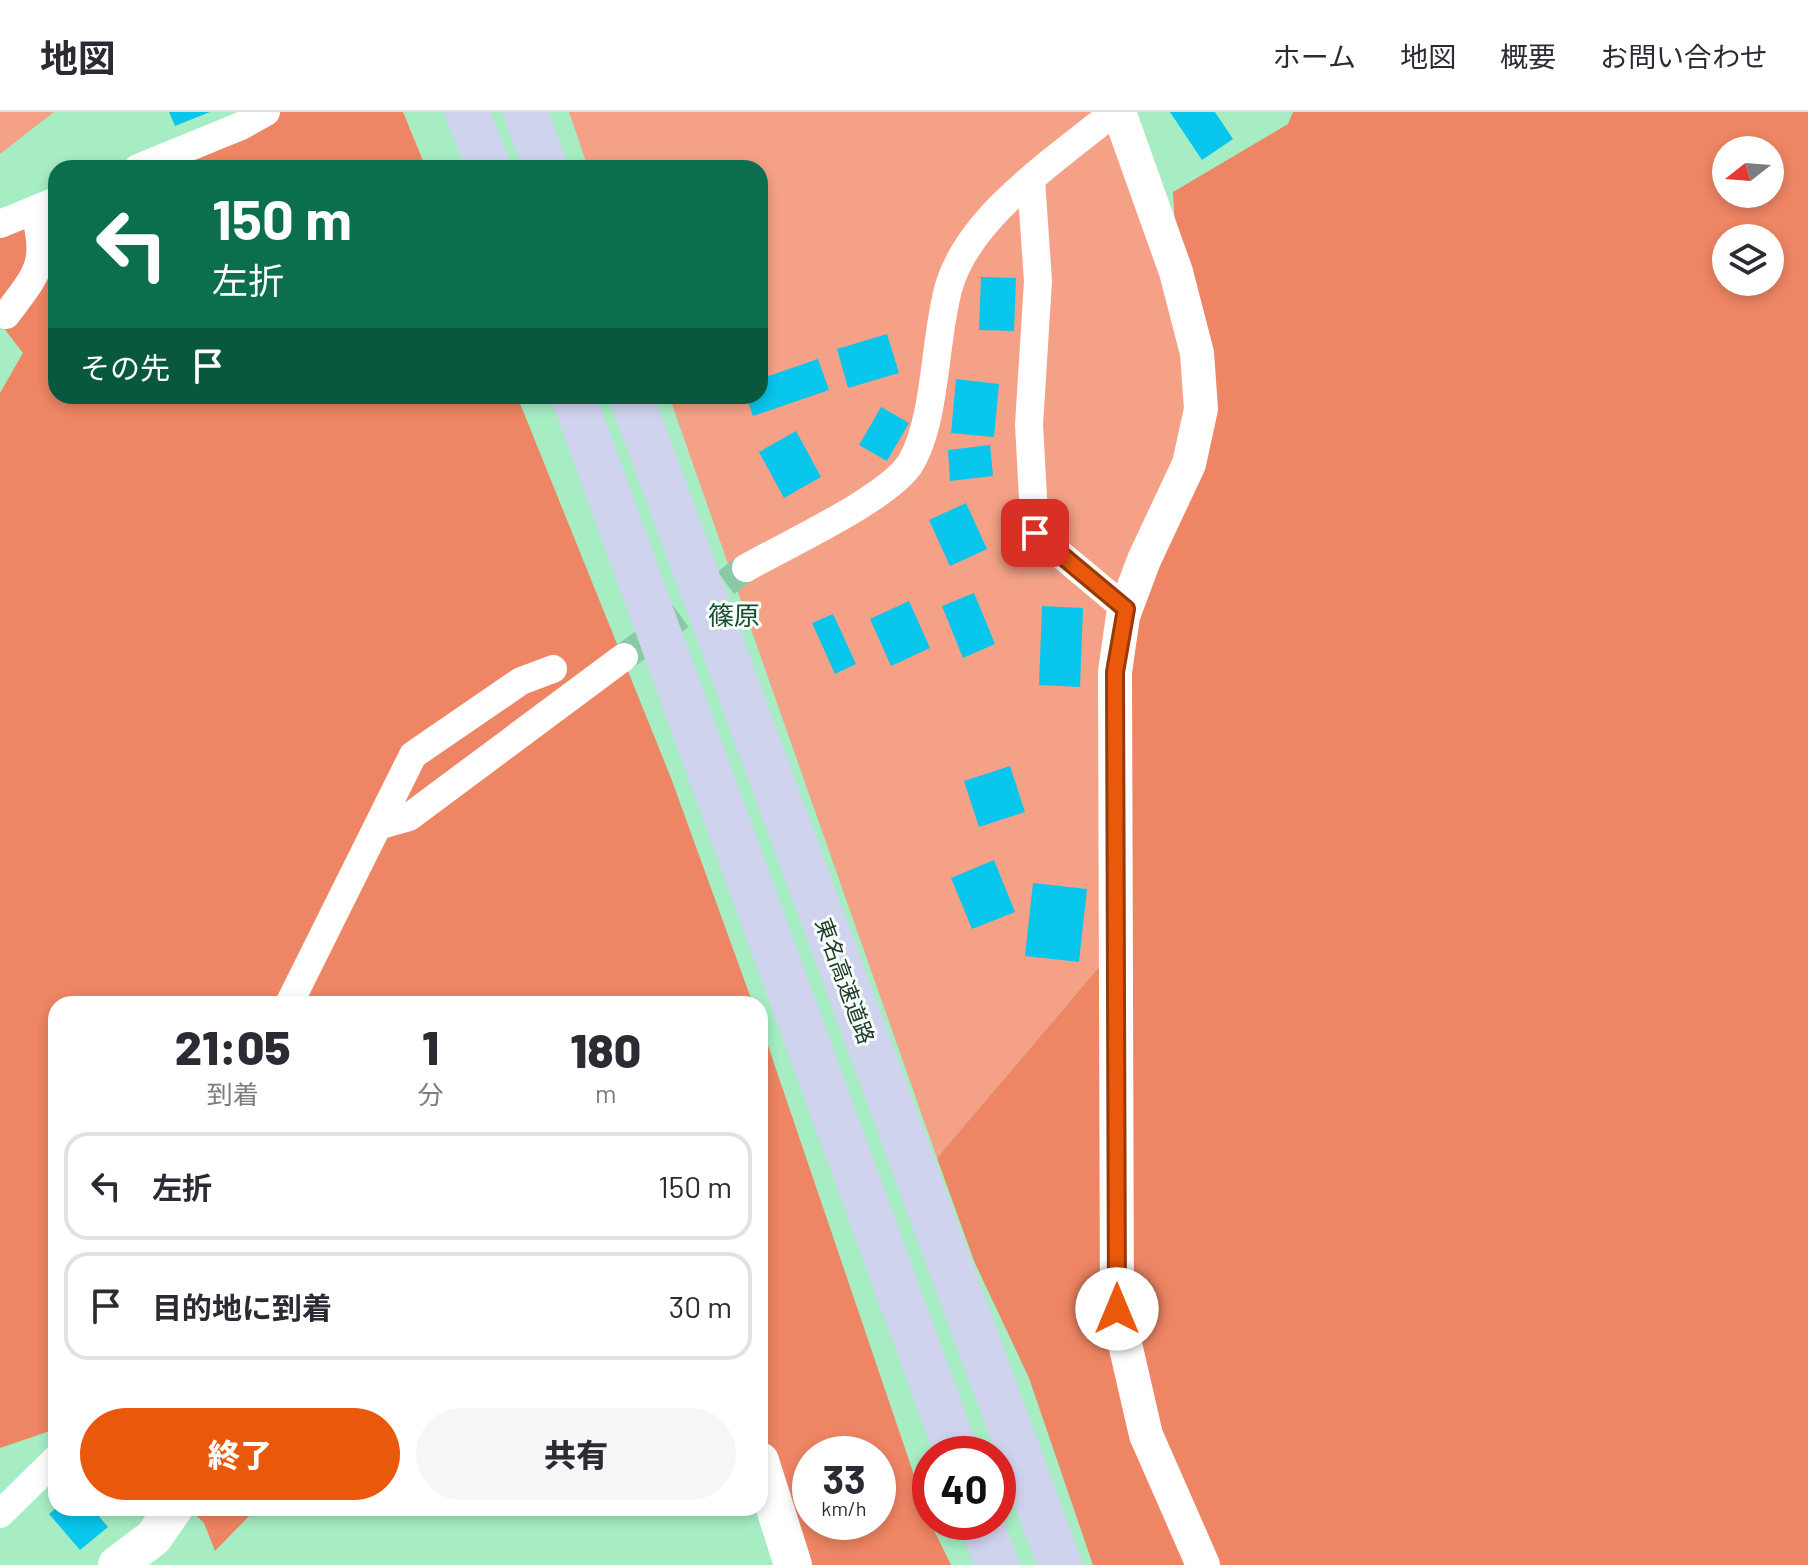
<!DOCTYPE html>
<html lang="ja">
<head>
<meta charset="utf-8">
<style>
  :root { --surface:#fff; --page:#f7f7f7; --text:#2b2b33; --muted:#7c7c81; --line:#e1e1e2; --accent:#ea580c }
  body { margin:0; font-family:Barlow,"Noto Sans JP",sans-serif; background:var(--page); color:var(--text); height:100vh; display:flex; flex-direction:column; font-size:30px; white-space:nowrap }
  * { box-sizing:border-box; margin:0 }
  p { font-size:26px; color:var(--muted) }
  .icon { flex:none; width:44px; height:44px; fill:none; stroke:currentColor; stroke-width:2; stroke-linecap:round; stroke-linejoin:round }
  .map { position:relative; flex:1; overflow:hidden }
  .drawer { position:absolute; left:48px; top:884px; width:720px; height:520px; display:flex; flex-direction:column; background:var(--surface); border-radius:24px; box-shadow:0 4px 12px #0003 }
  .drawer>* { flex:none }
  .guide { position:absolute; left:48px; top:48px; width:720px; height:244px; border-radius:24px; box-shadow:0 4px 12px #0003; background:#0b6e4f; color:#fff; overflow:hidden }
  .needle { width:52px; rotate:253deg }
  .fabs { position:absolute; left:1712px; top:24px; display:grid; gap:16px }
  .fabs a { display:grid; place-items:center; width:72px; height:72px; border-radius:50%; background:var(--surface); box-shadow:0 4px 12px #0003; font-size:40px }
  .speed { position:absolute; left:792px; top:1324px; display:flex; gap:16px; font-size:40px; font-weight:700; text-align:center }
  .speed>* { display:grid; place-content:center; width:104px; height:104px; border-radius:50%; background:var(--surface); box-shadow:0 4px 12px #0003; line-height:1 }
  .speed small { font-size:20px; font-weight:400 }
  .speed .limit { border:12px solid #d22; background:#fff; color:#111 }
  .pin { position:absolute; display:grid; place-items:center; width:68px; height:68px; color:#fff; margin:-34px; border-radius:16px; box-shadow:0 4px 12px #0006 }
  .me { position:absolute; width:88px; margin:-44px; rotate:0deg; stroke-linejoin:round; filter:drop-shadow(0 0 6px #0008) }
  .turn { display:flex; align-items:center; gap:28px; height:168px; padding:0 32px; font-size:36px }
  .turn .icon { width:104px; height:104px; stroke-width:2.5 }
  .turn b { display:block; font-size:56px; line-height:68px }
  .then { display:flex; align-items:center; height:76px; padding:0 32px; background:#0003; gap:16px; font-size:30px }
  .eta { display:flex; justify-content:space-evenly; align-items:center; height:136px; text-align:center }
  .eta b { font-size:48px; font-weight:800; line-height:56px }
  .cta { display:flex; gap:16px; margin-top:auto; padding:16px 32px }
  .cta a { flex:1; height:92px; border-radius:48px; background:var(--accent); color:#fff; font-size:32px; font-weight:800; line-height:92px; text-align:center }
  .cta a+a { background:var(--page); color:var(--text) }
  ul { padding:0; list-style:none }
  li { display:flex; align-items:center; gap:24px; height:108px; margin:0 16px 12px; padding:0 16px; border:4px solid var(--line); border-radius:24px }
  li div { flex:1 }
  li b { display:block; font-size:30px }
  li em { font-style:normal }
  header { display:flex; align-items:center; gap:48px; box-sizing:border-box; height:112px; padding:0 40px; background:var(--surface); border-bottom:2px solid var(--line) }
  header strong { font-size:38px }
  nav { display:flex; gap:44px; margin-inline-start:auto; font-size:28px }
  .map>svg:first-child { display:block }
  .green { fill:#f4a187 }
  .forest { fill:#ee8564; fill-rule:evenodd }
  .building { fill:#08c6ec }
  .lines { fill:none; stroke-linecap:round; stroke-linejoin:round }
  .minor-tunnel { stroke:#8ac9a5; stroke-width:28; stroke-dasharray:28 14; stroke-linecap:butt }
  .minor { stroke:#fff; stroke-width:28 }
  .tertiary { stroke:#fff; stroke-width:34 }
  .secondary { stroke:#fff; stroke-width:38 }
  .motorway { stroke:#cfd3ed; stroke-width:44 }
  .route-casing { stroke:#983908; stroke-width:20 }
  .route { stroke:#ea580c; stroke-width:14 }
  .labels { text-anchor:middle; stroke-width:6; stroke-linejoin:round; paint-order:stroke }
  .street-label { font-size:22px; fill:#1b3828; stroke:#f7fdf9 }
  .quarter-label { font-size:26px; fill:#184e33; stroke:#f7fdf9 }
</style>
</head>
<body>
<header>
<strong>地図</strong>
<nav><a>ホーム</a><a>地図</a><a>概要</a><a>お問い合わせ</a></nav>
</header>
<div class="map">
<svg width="1808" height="1453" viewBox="0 0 1808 1453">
  <rect width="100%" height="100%" fill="#a6edc4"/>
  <path class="green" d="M0,0H54L0,42Z
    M569,0H1119L1201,297L1116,835L937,1046L669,284H760V56H588Z"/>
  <path class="forest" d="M263,0H403L426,56H168Z
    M1293,0H1808V1453H1093L1029,1266L974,1149L937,1046L1116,835L1115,560L1189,351L1173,80L1288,12ZM1726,38H1770V82H1726ZM1726,126H1770V170H1726Z
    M56,102V284H517L671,666L753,892H56V1317L0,1336V281L23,241L0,211V125Z
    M760,910L930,1410L951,1453H785L760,1360ZM810,1342H878V1410H810Z
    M189,1396H257L215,1439L204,1411Z"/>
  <path class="building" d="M169,0H210L175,14Z
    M1170,0H1215L1233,27L1202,48Z
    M981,165L1016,166L1014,219L979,218Z
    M887,222L899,261L848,276L837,237Z
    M818,247L829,278L753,304L746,284H760V267Z
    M956,267L999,272L994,325L951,321Z
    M881,295L909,311L887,349L859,333Z
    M796,319L821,365L784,386L759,340Z
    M990,333L993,364L950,369L948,338Z
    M966,391L987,437L950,454L929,408Z
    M974,481L995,532L963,546L942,494Z
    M909,489L930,536L891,554L870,507Z
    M1042,494L1083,496L1080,575L1039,573Z
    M833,502L856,552L835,562L812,511Z
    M1010,654L1025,700L979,715L964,669Z
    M994,748L1015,800L972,817L951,766Z
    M1033,771L1087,777L1079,850L1025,844Z
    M56,1396H92L108,1415L80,1438L49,1402Z"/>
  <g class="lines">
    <path class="minor-tunnel" d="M624,545L746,456"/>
    <path class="minor" d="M138,56L241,14L266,0
      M1031,68L1038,169L1029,313L1035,421L1126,497
      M0,112L56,89
      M6,203C38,161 49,151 34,98
      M746,456C786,433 887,387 910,352C937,308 934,225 949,174C970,103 1058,46 1114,0
      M381,713L409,705L624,545
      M289,892L413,643L521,569L553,557
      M0,1402L56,1347"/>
    <path class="tertiary" d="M1119,0L1176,160L1197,241L1201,297L1189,352L1144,448L1123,504L1115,560L1117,1197L1146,1323L1203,1453"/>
    <path class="secondary" d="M760,1349L793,1453
      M117,1453L153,1426L174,1396"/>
    <path class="motorway" d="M467,0L489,56
      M525,0L546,56
      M573,284L957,1342
      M631,284L1060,1453
      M981,1410L997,1453"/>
  </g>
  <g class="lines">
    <defs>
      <path id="route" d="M1035,421L1126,497L1115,560L1117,1197"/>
    </defs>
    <use href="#route" class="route-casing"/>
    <use href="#route" class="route"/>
  </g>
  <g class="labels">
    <g class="street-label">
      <text transform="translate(845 869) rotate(70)" y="8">東名高速道路</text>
    </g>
    <g class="quarter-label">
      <text x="734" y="513">篠原</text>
    </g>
  </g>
</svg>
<div class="fabs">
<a><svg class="needle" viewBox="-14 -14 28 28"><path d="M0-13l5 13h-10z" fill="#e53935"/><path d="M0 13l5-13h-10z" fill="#7c7c81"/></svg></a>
<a><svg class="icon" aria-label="layers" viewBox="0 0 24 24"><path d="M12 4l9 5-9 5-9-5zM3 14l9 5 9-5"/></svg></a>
</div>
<div class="speed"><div>33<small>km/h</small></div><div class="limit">40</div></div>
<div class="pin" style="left:1035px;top:421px;background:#d93025"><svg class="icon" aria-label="arrive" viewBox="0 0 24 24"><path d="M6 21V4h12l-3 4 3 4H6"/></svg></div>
<svg class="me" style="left:1117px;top:1197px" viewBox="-20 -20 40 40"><circle r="19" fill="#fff"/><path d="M0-13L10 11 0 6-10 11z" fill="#ea580c"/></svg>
<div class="guide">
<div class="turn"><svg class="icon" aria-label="left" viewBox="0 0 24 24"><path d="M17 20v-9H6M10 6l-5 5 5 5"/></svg><div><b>150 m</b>左折</div></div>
<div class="then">その先<svg class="icon" aria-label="arrive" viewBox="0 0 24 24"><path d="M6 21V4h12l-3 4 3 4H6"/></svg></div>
</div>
<section class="drawer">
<div class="eta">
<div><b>21:05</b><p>到着</p></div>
<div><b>1</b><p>分</p></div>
<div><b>180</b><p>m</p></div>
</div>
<ul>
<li><svg class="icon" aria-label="left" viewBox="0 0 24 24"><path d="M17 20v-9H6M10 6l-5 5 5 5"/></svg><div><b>左折</b></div><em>150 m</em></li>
<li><svg class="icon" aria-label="arrive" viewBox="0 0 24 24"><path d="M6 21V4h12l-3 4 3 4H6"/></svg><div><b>目的地に到着</b></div><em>30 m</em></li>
</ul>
<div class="cta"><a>終了</a><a>共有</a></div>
</section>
</div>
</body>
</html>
